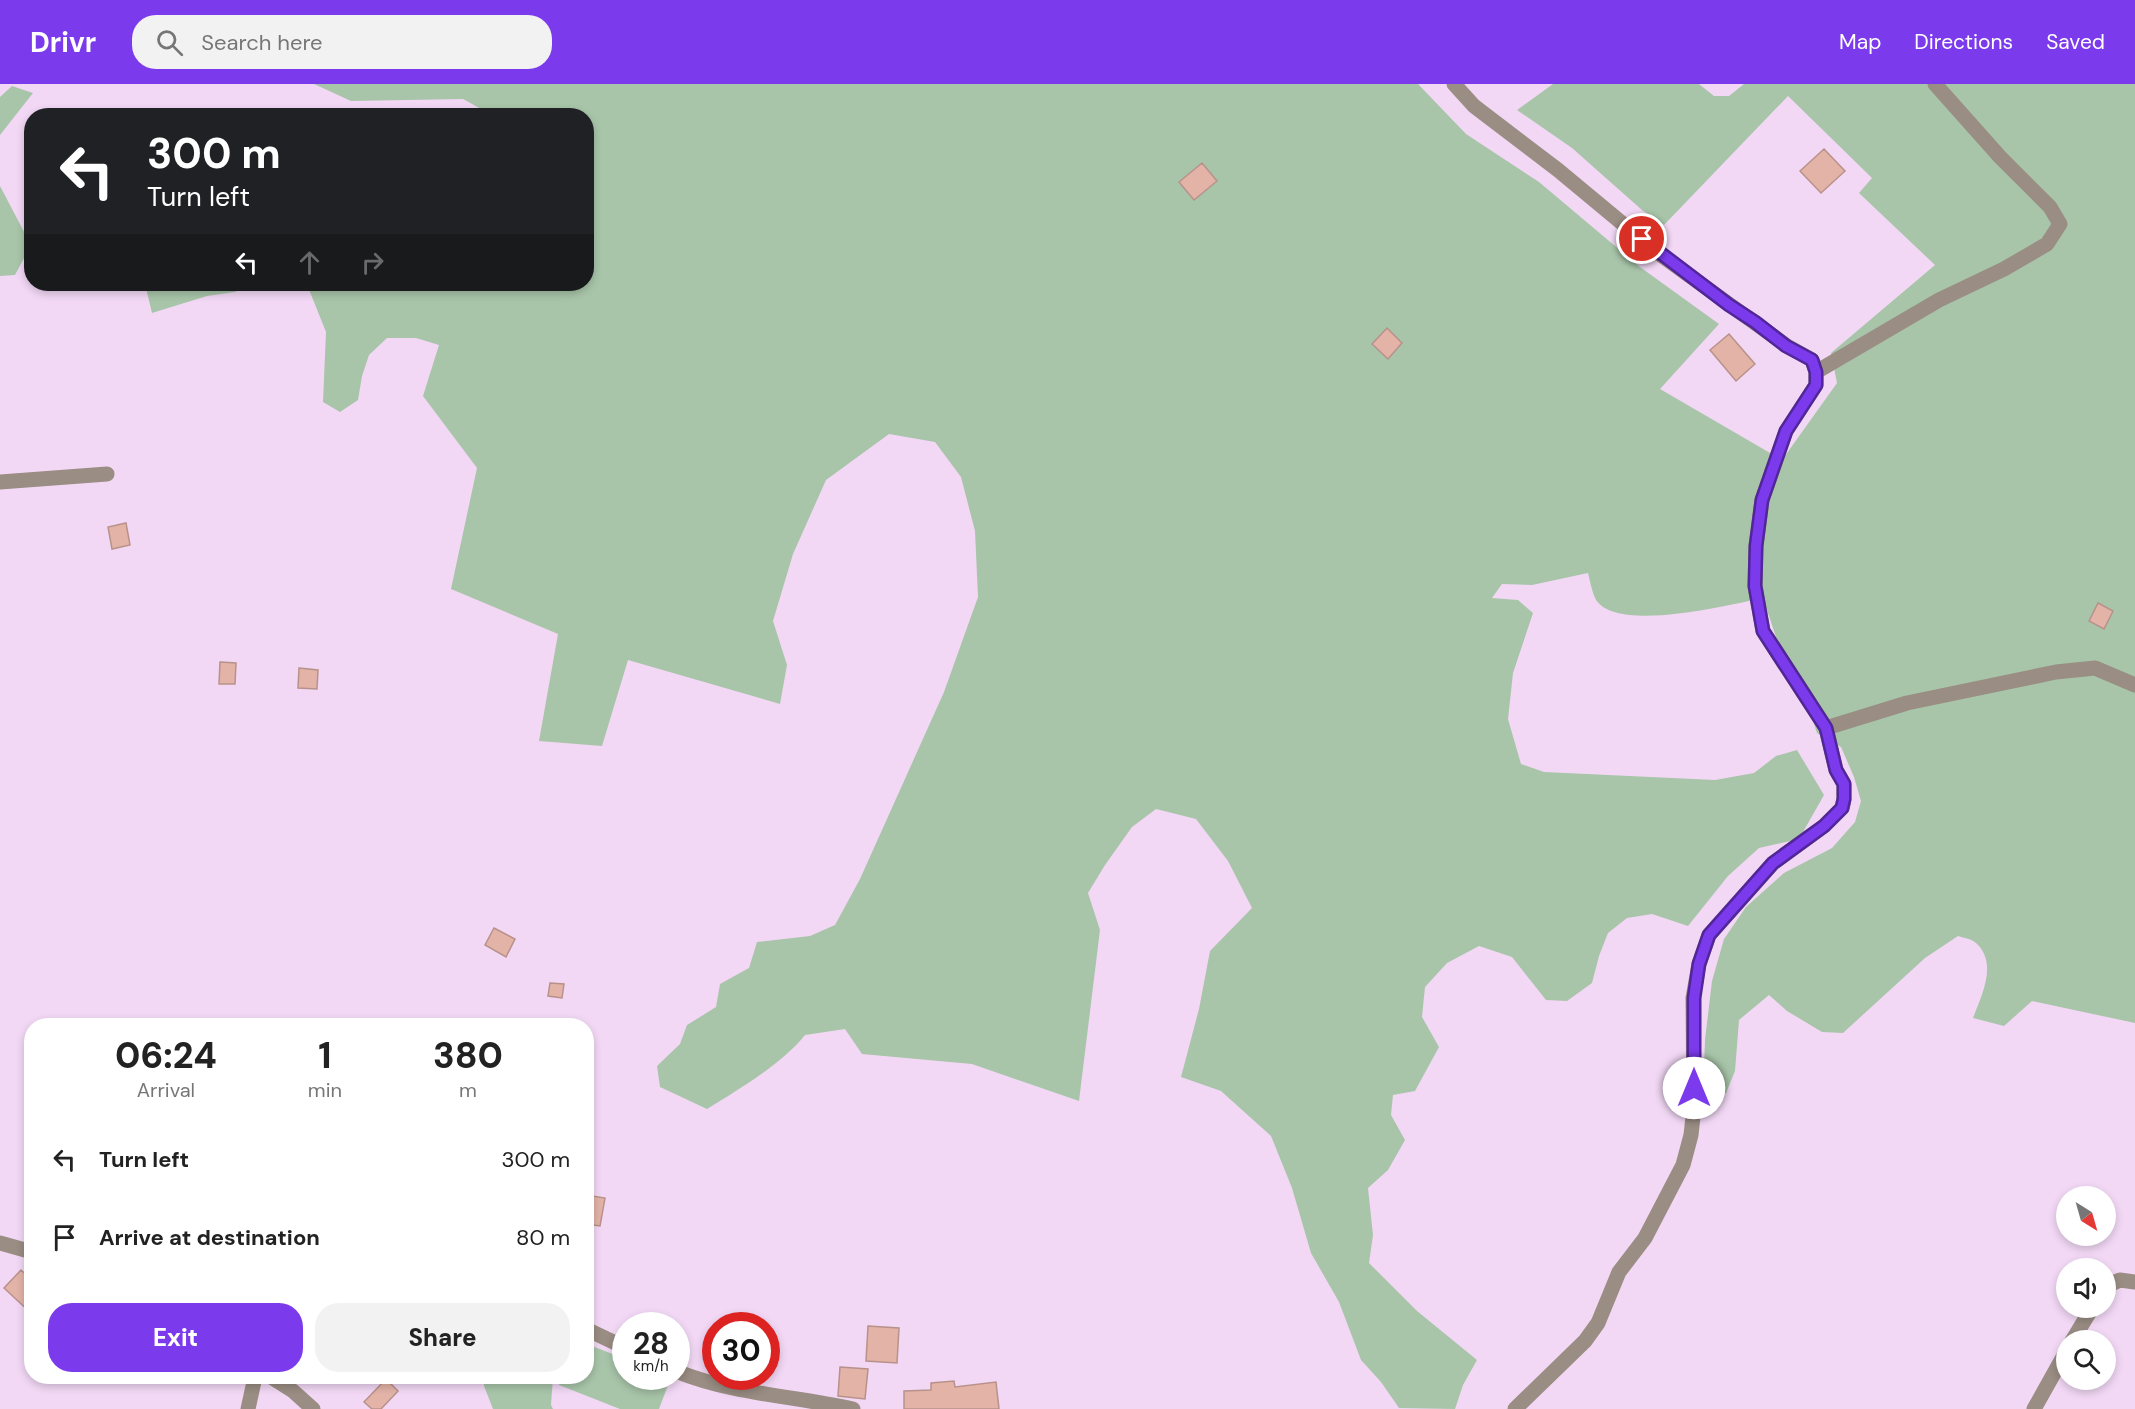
<!DOCTYPE html>
<html lang="en">
<head>
<meta charset="utf-8">
<style>
  :root { --surface:#fff; --page:#f2f2f2; --text:#222; --muted:#767676; --accent:#7c3aed }
  body { margin:0; font-family:"DM Sans",sans-serif; background:var(--page); color:var(--text); height:100vh; display:flex; flex-direction:column; font-size:22px; white-space:nowrap }
  * { box-sizing:border-box; margin:0 }
  p { font-size:20px; color:var(--muted) }
  .icon { flex:none; width:33px; height:33px; fill:none; stroke:currentColor; stroke-width:2; stroke-linecap:round; stroke-linejoin:round }
  .map { position:relative; flex:1; overflow:hidden }
  .side { position:absolute; left:24px; top:934px; width:570px; height:366px; display:flex; flex-direction:column; background:var(--surface); border-radius:24px; box-shadow:0 3px 9px #0003 }
  .side>* { flex:none }
  .guide { position:absolute; left:24px; top:24px; width:570px; height:183px; border-radius:24px; box-shadow:0 3px 9px #0003; background:#202124; color:#fff; overflow:hidden }
  .needle { width:39px; rotate:143deg }
  .buttons { position:absolute; left:2056px; top:1102px; display:grid; gap:12px }
  .buttons a { display:grid; place-items:center; width:60px; height:60px; border-radius:50%; background:var(--surface); box-shadow:0 3px 9px #0003; font-size:30px }
  .speed { position:absolute; left:612px; top:1228px; display:flex; gap:12px; font-size:30px; font-weight:700; text-align:center }
  .speed>* { display:grid; place-content:center; width:78px; height:78px; border-radius:50%; background:var(--surface); box-shadow:0 3px 9px #0003; line-height:1 }
  .speed small { font-size:15px; font-weight:400 }
  .speed .limit { border:9px solid #d22; background:#fff; color:#111 }
  .pin { position:absolute; display:grid; place-items:center; width:51px; height:51px; color:#fff; margin:-26px; border:3px solid #fff; border-radius:50%; box-shadow:0 2px 6px #0007 }
  .me { position:absolute; width:66px; margin:-33px; rotate:0deg; stroke-linejoin:round; filter:drop-shadow(0 0 4px #0008) }
  .turn { display:flex; align-items:center; gap:21px; height:126px; padding:0 24px; font-size:27px }
  .turn .icon { width:78px; height:78px; stroke-width:2.5 }
  .turn b { display:block; font-size:42px; line-height:51px }
  .lanes { display:flex; align-items:center; height:57px; padding:0 24px; background:#0003; justify-content:center; gap:30px; direction:ltr }
  .lanes .off { opacity:.35 }
  .eta { display:flex; justify-content:space-evenly; align-items:center; height:102px; text-align:center }
  .eta b { font-size:36px; font-weight:800; line-height:42px }
  .cta { display:flex; gap:12px; margin-top:auto; padding:12px 24px }
  .cta a { flex:1; height:69px; border-radius:24px; background:var(--accent); color:#fff; font-size:24px; font-weight:800; line-height:69px; text-align:center }
  .cta a+a { background:var(--page); color:var(--text) }
  ul { padding:0; list-style:none }
  li { display:flex; align-items:center; gap:18px; height:78px; padding:0 24px }
  li div { flex:1 }
  li b { display:block; font-size:22px }
  li em { font-style:normal }
  header { display:flex; align-items:center; gap:36px; box-sizing:border-box; height:84px; padding:0 30px; background:var(--accent); color:#fff }
  header strong { font-size:28px }
  nav { display:flex; gap:33px; margin-inline-start:auto; font-size:21px }
  .search { width:420px; height:54px; background:var(--page); display:flex; align-items:center; gap:15px; box-sizing:border-box; padding:0 21px; border-radius:24px; color:var(--muted); font-size:22px }
  .map>svg:first-child { display:block }
  .green { fill:#a8c5a9 }
  .building { fill:#e3b3a8; stroke:#b8928a; stroke-width:1.5 }
  .lines { fill:none; stroke-linecap:round; stroke-linejoin:round }
  .minor { stroke:#9a8d83; stroke-width:15 }
  .route-casing { stroke:#51269a; stroke-width:15 }
  .route { stroke:#7c3aed; stroke-width:10 }
</style>
</head>
<body>
<header>
<strong>Drivr</strong>
<div class="search"><svg class="icon" aria-label="search" viewBox="0 0 24 24"><circle cx="10" cy="10" r="6"/><path d="M15 15l6 6"/></svg>Search here</div>
<nav><a>Map</a><a>Directions</a><a>Saved</a></nav>
</header>
<div class="map">
<svg width="2135" height="1325" viewBox="0 0 2135 1325">
  <rect width="100%" height="100%" fill="#f2d8f5"/>
  <path class="green" d="M314,0H1418L1466,50L1539,98L1640,183L1719,240L1660,305L1782,376L1837,299L1831,269L1935,181L1859,109L1872,94L1788,12L1664,141L1642,126L1572,64L1517,26L1553,0H1699L1714,12H1729L1744,0H2135V939L2032,917L2004,942L1973,934C1982,910 1998,879 1976,859C1972,855 1964,854 1958,852L1925,874L1843,949L1822,948L1787,927L1769,911L1739,936L1735,987L1726,1009L1703,1016L1705,956L1712,897L1724,855L1746,823L1784,789L1832,764L1855,738L1861,717L1854,693L1841,663L1817,649L1801,601L1780,565L1763,514C1729,521 1618,549 1596,516C1592,508 1590,497 1588,489L1532,501L1502,500L1492,514L1518,516L1533,529L1513,589L1508,635L1521,680L1544,688L1715,696L1754,689L1776,672L1797,666L1824,711L1799,755L1759,764L1728,792L1688,842L1652,830L1627,834L1608,849L1599,872L1592,899L1567,917L1546,916L1512,873L1479,862L1447,879L1425,903L1422,933L1439,963L1415,1007L1393,1011L1391,1031L1405,1056L1388,1086L1368,1104L1373,1151L1369,1179L1417,1227L1477,1276L1463,1301L1455,1325L1399,1324L1381,1298L1361,1276L1339,1218L1311,1169L1292,1104L1271,1052L1221,1007L1181,993L1199,925L1210,867L1252,824L1228,777L1196,735L1156,725L1132,743L1105,781L1088,809L1100,846L1079,1017L972,980L862,970L845,945L805,951C783,979 738,1006 707,1025L660,1003L657,982L680,960L687,941L716,923L720,900L749,884L757,858L810,852L835,841L860,795L944,608L978,513L975,447L961,393L935,358L889,350L826,396L793,470L773,537L787,581L780,620L628,576L602,662L539,657L558,550L451,505L477,384L423,312L439,261L416,254H387L369,271L362,292L358,316L340,328L323,318L326,248L308,203L301,200H445L452,207L462,200H586V32L492,31L463,15L351,17Z
    M12,2L33,9L0,51V13Z
    M0,102L31,161L15,191L0,192Z
    M145,200H253L235,208L207,212L152,229Z
    M587,1260L625,1275L626,1293H671L659,1325H620L559,1301L562,1293H586Z
    M483,1293H553L551,1321L553,1325H493L484,1302Z"/>
  <path class="building" d="M1824,65L1845,87L1821,109L1800,87Z
    M1202,79L1217,97L1194,116L1179,98Z
    M1387,244L1402,259L1388,275L1372,260Z
    M1729,250L1755,280L1736,297L1710,266Z
    M126,439L130,461L112,465L108,443Z
    M2098,519L2113,527L2104,545L2089,537Z
    M220,578L236,579L235,600H219Z
    M299,584L318,586L317,605L298,604Z
    M494,844L515,855L506,873L485,861Z
    M550,899L564,900L562,914L548,912Z
    M586,1111L605,1114L600,1142L586,1140Z
    M21,1186L32,1196V1230L4,1204Z
    M868,1242L899,1244L897,1279L866,1277Z
    M840,1283L868,1285L865,1315L838,1312Z
    M386,1295L398,1307L381,1325H372L364,1318Z
    M954,1297L955,1303L996,1298L999,1325H904V1307L931,1306V1299Z"/>
  <g class="lines">
    <path class="minor" d="M1454,0L1474,22L1558,86L1658,169L1787,262L1812,276L1816,288V301L1786,347L1762,416L1756,462L1755,502L1763,547L1826,644L1836,686L1844,700V715L1842,724L1824,742L1773,779L1709,851L1699,880L1693,914L1694,1024L1691,1051L1683,1081L1645,1154L1619,1188L1598,1239L1585,1257L1515,1325
      M1816,288L1939,216L2004,185L2047,160L2060,140L2050,123L2000,73L1935,0
      M0,398L107,390
      M1826,644L1907,619L2056,588L2095,584L2135,601
      M0,1159L32,1168
      M2106,1202L2120,1196L2135,1198
      M586,1245L626,1264
      M2072,1257L2092,1224
      M676,1287C732,1310 794,1312 853,1325
      M271,1293L293,1307L313,1325
      M248,1325L255,1293
      M2034,1325L2067,1266"/>
  </g>
  <g class="lines">
    <defs>
      <path id="route" d="M1642,155L1729,221L1755,238L1786,262L1812,276L1816,288V301L1786,347L1762,416L1756,462L1755,502L1763,547L1826,644L1836,686L1844,700V715L1842,724L1824,742L1773,779L1709,851L1699,880L1694,914V1004"/>
    </defs>
    <use href="#route" class="route-casing"/>
    <use href="#route" class="route"/>
  </g>
</svg>
<div class="buttons">
<a><svg class="needle" viewBox="-14 -14 28 28"><path d="M0-13l5 13h-10z" fill="#e53935"/><path d="M0 13l5-13h-10z" fill="#767676"/></svg></a>
<a><svg class="icon" aria-label="sound" viewBox="0 0 24 24"><path d="M4 9h4l5-4v14l-5-4H4zM17 9q2 3 0 6"/></svg></a>
<a><svg class="icon" aria-label="search" viewBox="0 0 24 24"><circle cx="10" cy="10" r="6"/><path d="M15 15l6 6"/></svg></a>
</div>
<div class="speed"><div>28<small>km/h</small></div><div class="limit">30</div></div>
<div class="pin" style="left:1642px;top:155px;background:#d93025"><svg class="icon" aria-label="arrive" viewBox="0 0 24 24"><path d="M6 21V4h12l-3 4 3 4H6"/></svg></div>
<svg class="me" style="left:1694px;top:1004px" viewBox="-20 -20 40 40"><circle r="19" fill="#fff"/><path d="M0-13L10 11 0 6-10 11z" fill="#7c3aed"/></svg>
<div class="guide">
<div class="turn"><svg class="icon" aria-label="left" viewBox="0 0 24 24"><path d="M17 20v-9H6M10 6l-5 5 5 5"/></svg><div><b>300 m</b>Turn left</div></div>
<div class="lanes"><svg class="icon" aria-label="left" viewBox="0 0 24 24"><path d="M17 20v-9H6M10 6l-5 5 5 5"/></svg><svg class="icon off" aria-label="ahead" viewBox="0 0 24 24"><path d="M12 20V5M6 11l6-6 6 6"/></svg><svg class="icon off" aria-label="right" viewBox="0 0 24 24"><path d="M7 20v-9h11M14 6l5 5-5 5"/></svg></div>
</div>
<section class="side">
<div class="eta">
<div><b>06:24</b><p>Arrival</p></div>
<div><b>1</b><p>min</p></div>
<div><b>380</b><p>m</p></div>
</div>
<ul>
<li><svg class="icon" aria-label="left" viewBox="0 0 24 24"><path d="M17 20v-9H6M10 6l-5 5 5 5"/></svg><div><b>Turn left</b></div><em>300 m</em></li>
<li><svg class="icon" aria-label="arrive" viewBox="0 0 24 24"><path d="M6 21V4h12l-3 4 3 4H6"/></svg><div><b>Arrive at destination</b></div><em>80 m</em></li>
</ul>
<div class="cta"><a>Exit</a><a>Share</a></div>
</section>
</div>
</body>
</html>
